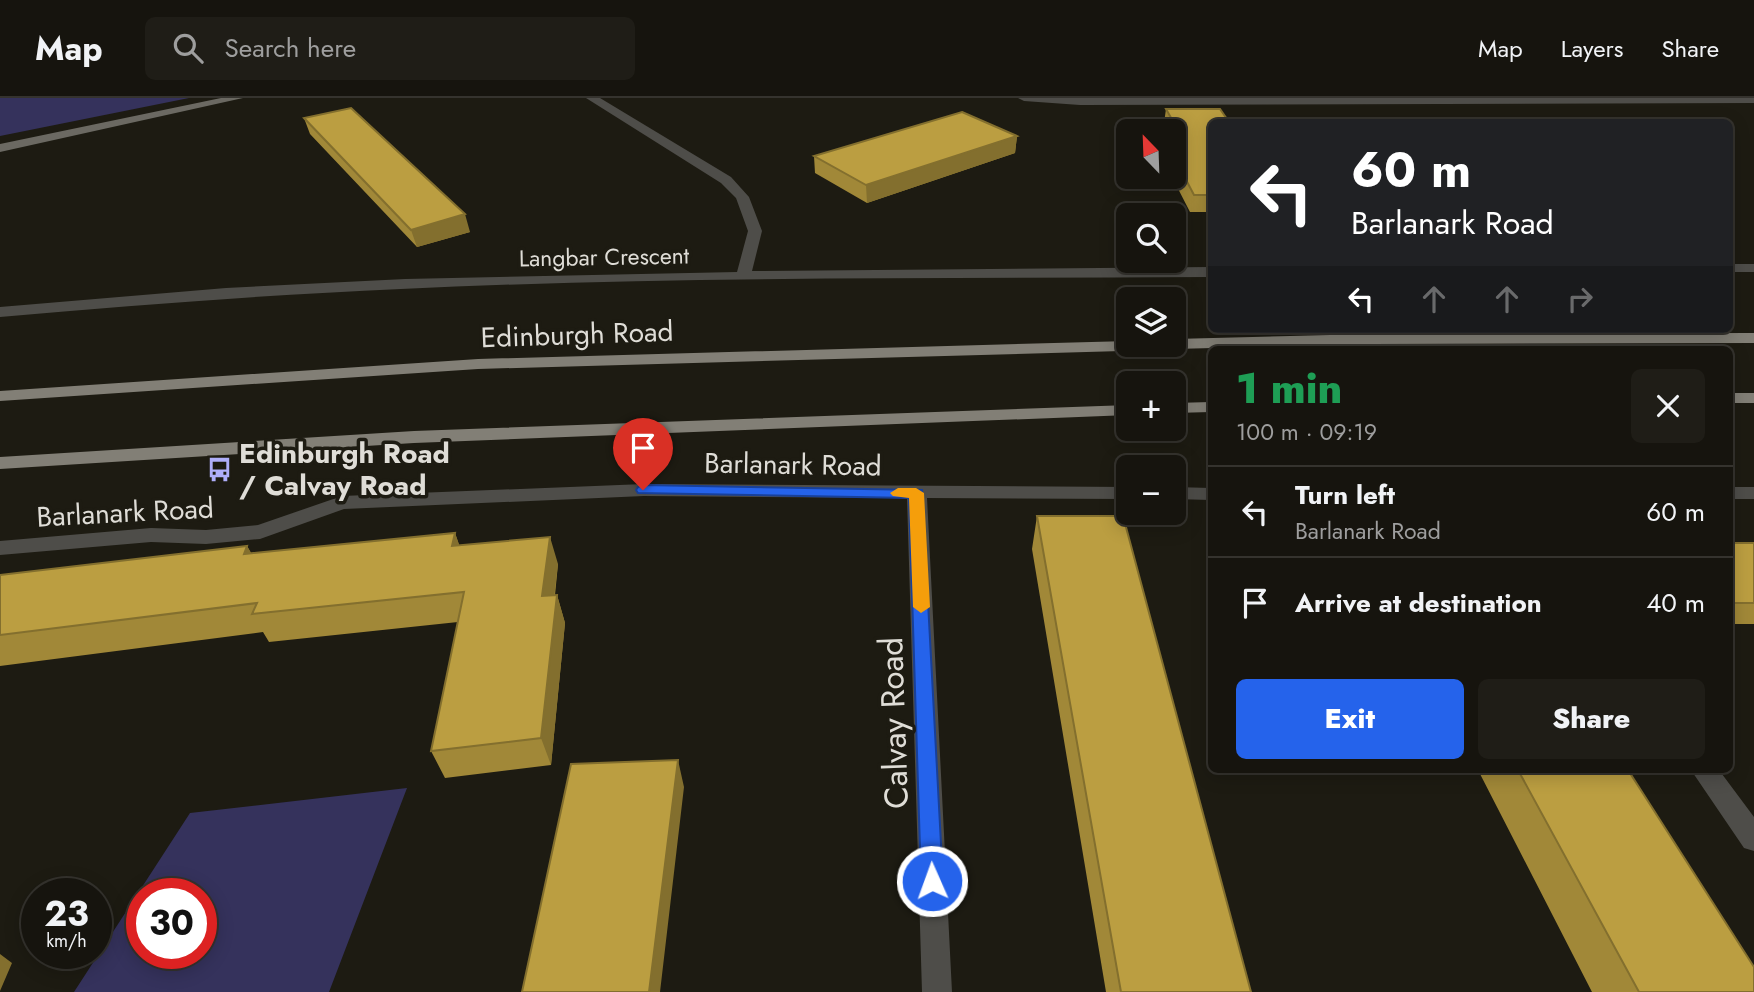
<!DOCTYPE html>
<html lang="en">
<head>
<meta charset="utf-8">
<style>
  :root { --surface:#16140e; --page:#1f1d17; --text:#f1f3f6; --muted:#9e9e9e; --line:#35332e; --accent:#2563eb }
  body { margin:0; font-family:Jost,sans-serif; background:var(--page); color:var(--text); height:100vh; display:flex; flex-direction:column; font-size:26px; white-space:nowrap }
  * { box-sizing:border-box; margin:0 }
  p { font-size:23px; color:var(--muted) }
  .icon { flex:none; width:38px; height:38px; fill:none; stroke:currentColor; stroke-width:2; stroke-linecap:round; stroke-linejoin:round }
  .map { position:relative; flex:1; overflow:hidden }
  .sheet { position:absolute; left:1208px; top:248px; width:525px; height:427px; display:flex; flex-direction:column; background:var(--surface); border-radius:10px; box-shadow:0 4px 18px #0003,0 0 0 2px var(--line) }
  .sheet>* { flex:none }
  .top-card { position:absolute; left:1208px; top:21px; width:525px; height:214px; border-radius:10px; box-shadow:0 4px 18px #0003,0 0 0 2px var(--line); background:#202124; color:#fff; overflow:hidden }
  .needle { width:46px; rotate:337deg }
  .controls { position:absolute; left:1116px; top:21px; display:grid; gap:14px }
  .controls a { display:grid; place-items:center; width:70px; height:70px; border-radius:10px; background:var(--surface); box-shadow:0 4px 18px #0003,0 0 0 2px var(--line); font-size:35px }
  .speed { position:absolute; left:21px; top:780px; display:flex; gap:14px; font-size:35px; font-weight:700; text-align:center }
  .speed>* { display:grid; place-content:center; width:91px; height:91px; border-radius:50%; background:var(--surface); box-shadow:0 4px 18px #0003,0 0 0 2px var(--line); line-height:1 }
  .speed small { font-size:18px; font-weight:400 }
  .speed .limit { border:10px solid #d22; background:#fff; color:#111 }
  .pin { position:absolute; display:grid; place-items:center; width:60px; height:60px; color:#fff; margin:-72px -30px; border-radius:50% 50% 50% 0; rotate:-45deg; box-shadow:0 0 7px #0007 }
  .pin .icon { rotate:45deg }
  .me { position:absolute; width:77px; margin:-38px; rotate:358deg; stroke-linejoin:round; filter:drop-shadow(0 0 5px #0008) }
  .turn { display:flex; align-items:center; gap:24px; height:147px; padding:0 28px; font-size:32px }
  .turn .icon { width:91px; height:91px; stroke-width:2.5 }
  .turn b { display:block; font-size:49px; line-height:60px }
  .lanes { display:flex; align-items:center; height:66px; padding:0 28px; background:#0003; justify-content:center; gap:35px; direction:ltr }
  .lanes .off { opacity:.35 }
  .round { display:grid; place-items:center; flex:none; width:74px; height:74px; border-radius:10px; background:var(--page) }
  .overview { display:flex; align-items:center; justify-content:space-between; height:119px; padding:0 28px }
  h1 { font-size:42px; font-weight:800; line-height:52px; color:#1e9e55 }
  .primary-button { display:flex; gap:14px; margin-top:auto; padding:14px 28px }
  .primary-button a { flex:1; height:80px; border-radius:10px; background:var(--accent); color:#fff; font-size:28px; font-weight:800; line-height:80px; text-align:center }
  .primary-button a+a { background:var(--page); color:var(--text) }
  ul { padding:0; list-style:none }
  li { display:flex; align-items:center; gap:21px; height:91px; padding:0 28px; border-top:2px solid var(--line) }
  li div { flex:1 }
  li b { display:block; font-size:26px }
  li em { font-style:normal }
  header { display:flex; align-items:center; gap:42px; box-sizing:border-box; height:98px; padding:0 35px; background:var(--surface); border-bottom:2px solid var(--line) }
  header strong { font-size:33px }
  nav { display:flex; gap:38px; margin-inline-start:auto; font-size:24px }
  .search { width:490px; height:63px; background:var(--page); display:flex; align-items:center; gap:18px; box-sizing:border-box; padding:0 24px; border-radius:10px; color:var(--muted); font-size:26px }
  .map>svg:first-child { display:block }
  .green { fill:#35325c; fill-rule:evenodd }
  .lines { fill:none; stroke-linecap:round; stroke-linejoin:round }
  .street { fill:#4e4d49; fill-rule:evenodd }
  .secondary { fill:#6b6962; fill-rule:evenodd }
  .primary { fill:#827f76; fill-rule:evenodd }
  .wall { fill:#a18838 }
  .shaded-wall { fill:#836f2e }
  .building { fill:#bb9e41; stroke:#836f2e; stroke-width:2 }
  .route { fill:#2563eb; stroke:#184099; stroke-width:2 }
  .slow { fill:#f59e0b }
  .labels { text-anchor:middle; stroke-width:7; stroke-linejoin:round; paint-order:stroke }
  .far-street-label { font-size:23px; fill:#dfddd7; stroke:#1d1b12 }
  .street-label { font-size:28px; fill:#dfddd7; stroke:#1d1b12 }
  .poi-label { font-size:28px; font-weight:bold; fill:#dfddd7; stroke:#1d1b12; text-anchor:start }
  .near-street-label { font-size:33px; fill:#dfddd7; stroke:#1d1b12 }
</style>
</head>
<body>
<header>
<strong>Map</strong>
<div class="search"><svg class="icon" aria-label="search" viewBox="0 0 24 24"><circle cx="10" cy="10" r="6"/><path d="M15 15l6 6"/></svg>Search here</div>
<nav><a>Map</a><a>Layers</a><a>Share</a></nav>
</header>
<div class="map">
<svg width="1754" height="894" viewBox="0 0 1754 894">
  <rect width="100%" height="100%" fill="#1d1b12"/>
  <path class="green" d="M0,0H189L0,38Z
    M407,690L329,894H74L190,715ZM142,796H201V856H142Z"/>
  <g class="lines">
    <path class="street" d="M586,0H600L731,79L749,99L762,133L752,173L1211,169V179C941,181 671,178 401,191C267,197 134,207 0,219V209L226,190L405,181L737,174L748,133L736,100L721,85Z
      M1018,0H1754V5L1080,7L1024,3Z
      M1729,166H1754V174H1729Z
      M644,386L1129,389V401L927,400L952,894H922L907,400L644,398L344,411L260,441L206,446L151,444L0,457V443L151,430L206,432L258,427L342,398Z
      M1174,389L1211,390V402L1174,401Z
      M1729,389H1754V401H1729Z
      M1691,672H1719L1754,719V753L1744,750Z"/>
    <path class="secondary" d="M221,0H243L0,54V46Z"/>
    <path class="primary" d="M1754,235V245L1370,246L1174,251L1166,247H1174V241L1370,236Z
      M1129,243V247H1165L1157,252L478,271L0,303V293L478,261Z
      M1729,295H1754V305H1729Z
      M1211,304V314L1174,315V305Z
      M1129,307V317L414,345L0,371V359L414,333Z"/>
  </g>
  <path class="wall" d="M1166,11L1211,24V114H1190L1172,79H1174V33H1155L1156,25H1164Z
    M304,20L470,134L417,149L310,36Z
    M1017,38L1015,55L867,105L815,75L814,58Z
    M1037,418L1251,894H1106L1032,451Z
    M455,435L459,447L558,466L555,497H557L565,525L551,667L445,680L431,653L458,524L269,544L263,534L0,568V477L247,448L251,455Z
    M1729,445H1754V526H1729Z
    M1478,672H1628L1754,894H1592Z"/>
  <path class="shaded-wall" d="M1017,38L1015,55L867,105L866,87Z
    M465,116L470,134L417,149L411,132Z
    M455,435L465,463L452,448Z
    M550,439L558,466L551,526L542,498Z
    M247,448L263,475L244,456Z
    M557,497L565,525L551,667L541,640Z
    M678,662L684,689L660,894H649Z
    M0,856L12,865L0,893Z"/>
  <path class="building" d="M351,10L465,116L411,132L304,20Z
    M1166,11H1220L1229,24H1211V97H1194L1174,59V33H1161L1156,25H1174Z
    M962,14L1017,38L866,87L814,58Z
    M1037,418H1123L1251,894H1121Z
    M455,435L452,448L550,439L542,498L557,497L541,640L431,653L464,494L252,516L257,505L0,537V477L247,448L244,456Z
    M1729,445H1754V505H1729Z
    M678,662L649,894H522L571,666Z
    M1518,672H1628L1754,869V894H1639Z"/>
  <path class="route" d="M643,387L922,392L943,783L940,790L932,793L925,790L921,783L909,400L638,395L636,392L638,389Z"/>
  <path class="slow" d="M898,390H916L924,395L930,509L921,515L913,509L909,400L893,398L890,395Z"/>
  <defs>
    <symbol id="bus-bare" viewBox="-9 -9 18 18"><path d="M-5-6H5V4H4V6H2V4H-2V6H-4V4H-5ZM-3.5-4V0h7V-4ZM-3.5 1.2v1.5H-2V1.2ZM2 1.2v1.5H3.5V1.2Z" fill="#afaefa" stroke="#1d1b12" stroke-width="2.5" paint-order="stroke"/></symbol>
  </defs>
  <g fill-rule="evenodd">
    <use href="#bus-bare" x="202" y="354" width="35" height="35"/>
  </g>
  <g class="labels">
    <g class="far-street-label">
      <text transform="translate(604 159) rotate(-1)" y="8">Langbar Crescent</text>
    </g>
    <g class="street-label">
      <text transform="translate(577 236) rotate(-2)" y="10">Edinburgh Road</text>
      <text transform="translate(793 366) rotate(1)" y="10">Barlanark Road</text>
      <text transform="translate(125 414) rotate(-3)" y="10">Barlanark Road</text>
    </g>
    <g class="poi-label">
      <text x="239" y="365">Edinburgh Road<tspan x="239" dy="32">/ Calvay Road</tspan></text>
    </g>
    <g class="near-street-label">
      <text transform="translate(893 625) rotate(-92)" y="12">Calvay Road</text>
    </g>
  </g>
</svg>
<div class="controls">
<a><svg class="needle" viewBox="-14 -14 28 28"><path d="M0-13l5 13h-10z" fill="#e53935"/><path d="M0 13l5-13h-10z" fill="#9e9e9e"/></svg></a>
<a><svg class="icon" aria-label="search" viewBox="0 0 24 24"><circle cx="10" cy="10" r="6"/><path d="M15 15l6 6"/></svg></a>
<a><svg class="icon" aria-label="layers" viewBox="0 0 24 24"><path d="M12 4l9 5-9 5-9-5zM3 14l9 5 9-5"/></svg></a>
<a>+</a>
<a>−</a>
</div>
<div class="speed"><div>23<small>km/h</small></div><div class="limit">30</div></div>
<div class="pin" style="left:643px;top:392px;background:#d93025"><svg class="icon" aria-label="arrive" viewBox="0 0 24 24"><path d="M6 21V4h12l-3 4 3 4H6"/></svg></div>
<svg class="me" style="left:932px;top:783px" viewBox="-20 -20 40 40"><circle r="17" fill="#2563eb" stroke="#fff" stroke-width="3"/><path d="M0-11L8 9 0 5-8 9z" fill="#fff"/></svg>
<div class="top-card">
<div class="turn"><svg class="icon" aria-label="left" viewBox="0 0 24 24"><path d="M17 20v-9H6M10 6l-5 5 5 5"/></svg><div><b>60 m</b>Barlanark Road</div></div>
<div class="lanes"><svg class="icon" aria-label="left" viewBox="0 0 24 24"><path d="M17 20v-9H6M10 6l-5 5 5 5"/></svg><svg class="icon off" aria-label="ahead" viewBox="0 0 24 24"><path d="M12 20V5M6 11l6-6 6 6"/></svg><svg class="icon off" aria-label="ahead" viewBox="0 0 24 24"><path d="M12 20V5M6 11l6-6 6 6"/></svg><svg class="icon off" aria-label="right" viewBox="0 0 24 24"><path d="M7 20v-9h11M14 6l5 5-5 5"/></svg></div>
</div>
<section class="sheet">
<div class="overview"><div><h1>1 min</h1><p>100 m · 09:19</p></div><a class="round"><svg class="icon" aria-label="close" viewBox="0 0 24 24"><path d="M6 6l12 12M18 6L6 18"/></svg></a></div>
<ul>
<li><svg class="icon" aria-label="left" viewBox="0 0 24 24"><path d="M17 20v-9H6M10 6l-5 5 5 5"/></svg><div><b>Turn left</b><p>Barlanark Road</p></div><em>60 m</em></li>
<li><svg class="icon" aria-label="arrive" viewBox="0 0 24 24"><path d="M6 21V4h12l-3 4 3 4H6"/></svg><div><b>Arrive at destination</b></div><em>40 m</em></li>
</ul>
<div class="primary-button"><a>Exit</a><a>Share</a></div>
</section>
</div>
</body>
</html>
